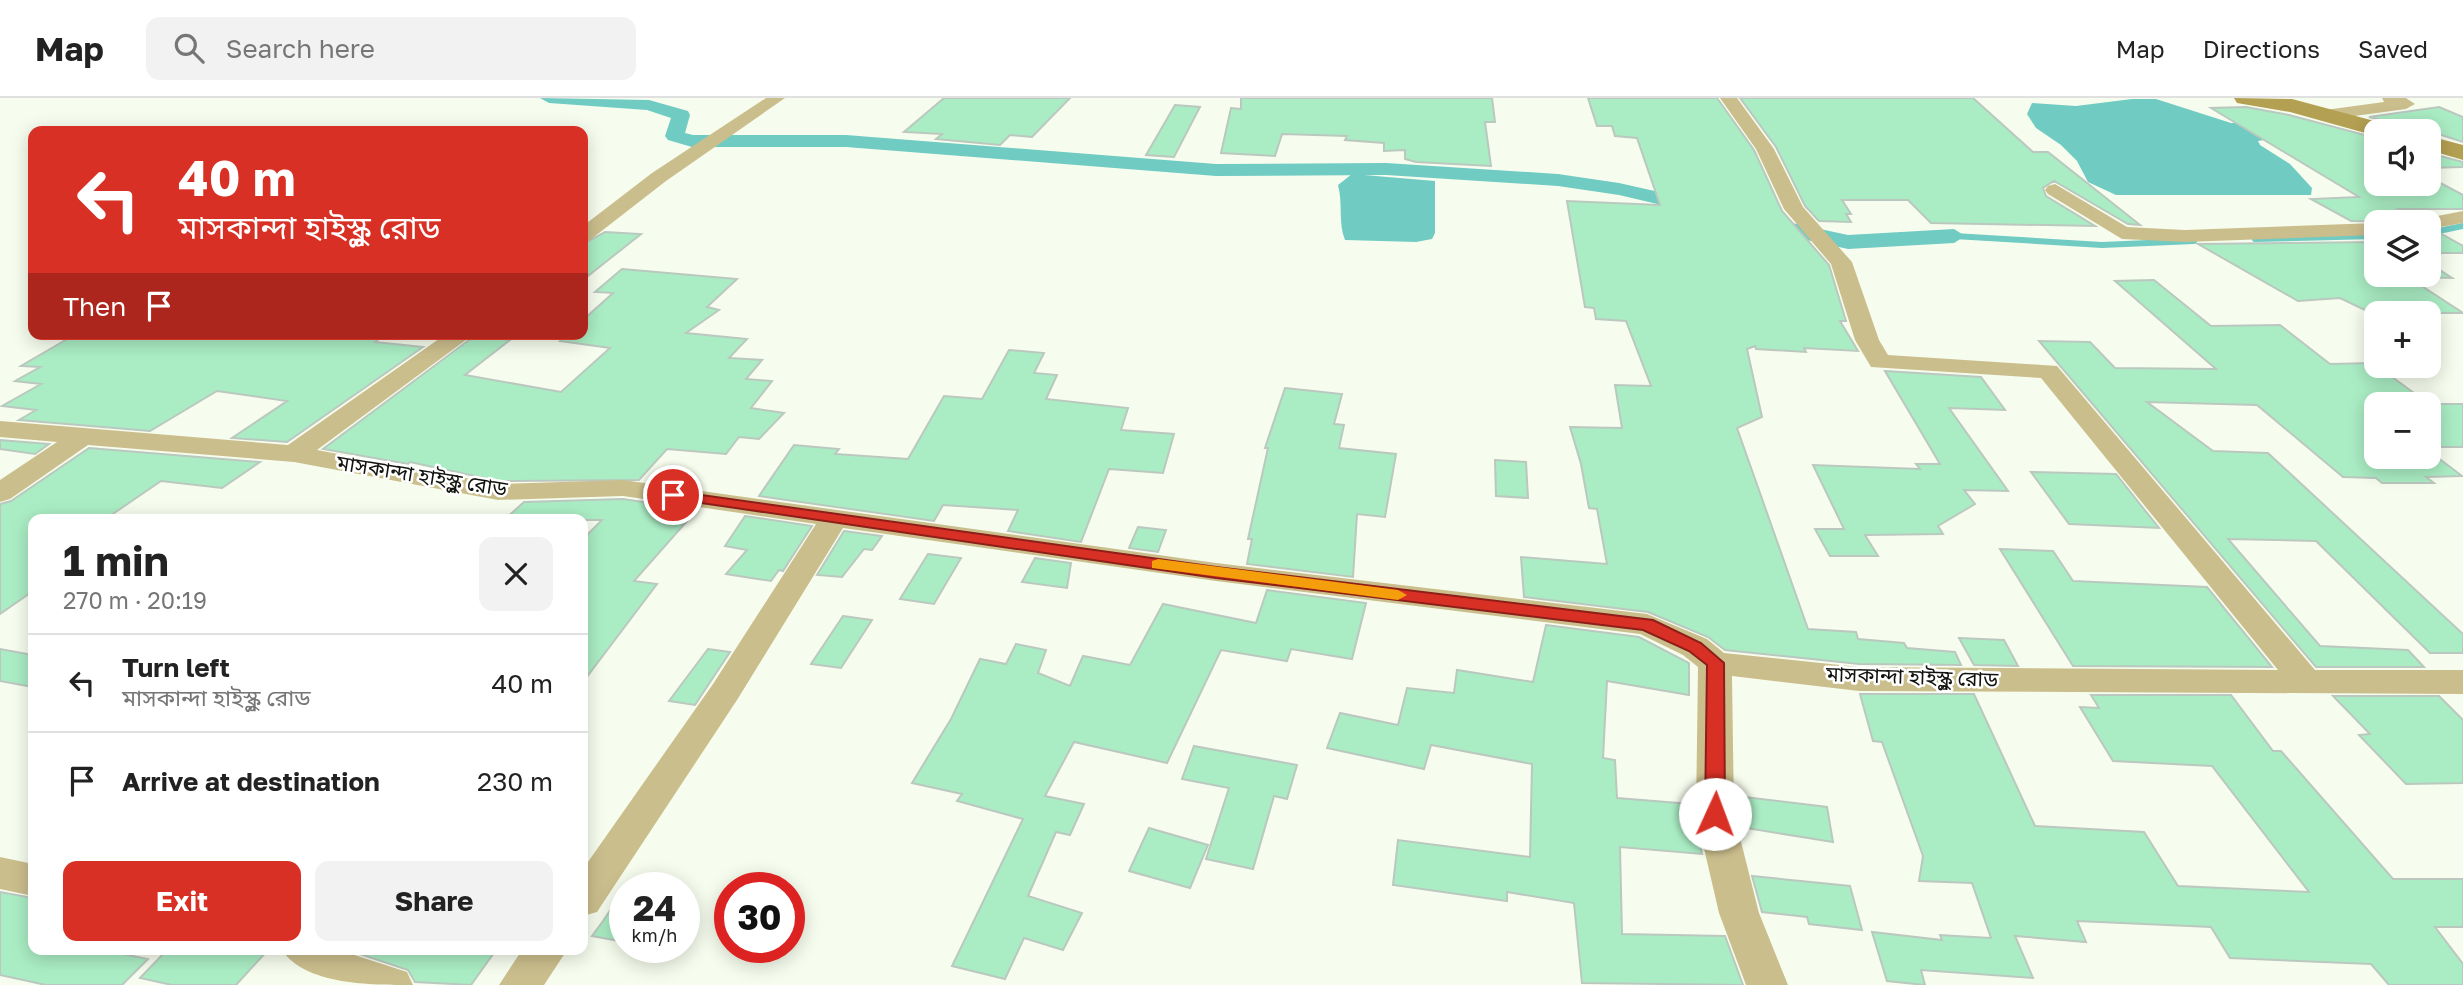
<!DOCTYPE html>
<html lang="en">
<head>
<meta charset="utf-8">
<style>
  :root { --surface:#fff; --page:#f2f2f2; --text:#222; --muted:#767676; --line:#e0e0e0; --accent:#d93025 }
  body { margin:0; font-family:"Golos Text","Noto Sans Bengali",sans-serif; background:var(--page); color:var(--text); height:100vh; display:flex; flex-direction:column; font-size:26px; white-space:nowrap }
  * { box-sizing:border-box; margin:0 }
  p { font-size:23px; color:var(--muted) }
  .icon { flex:none; width:38px; height:38px; fill:none; stroke:currentColor; stroke-width:2; stroke-linecap:round; stroke-linejoin:round }
  .map { position:relative; flex:1; overflow:hidden }
  .sheet { position:absolute; left:28px; top:416px; width:560px; height:441px; display:flex; flex-direction:column; background:var(--surface); border-radius:14px; box-shadow:0 4px 18px #0003 }
  .sheet>* { flex:none }
  .top-card { position:absolute; left:28px; top:28px; width:560px; height:214px; border-radius:14px; box-shadow:0 4px 18px #0003; background:#d93025; color:#fff; overflow:hidden }
  .fabs { position:absolute; left:2364px; top:21px; display:grid; gap:14px }
  .fabs a { display:grid; place-items:center; width:77px; height:77px; border-radius:14px; background:var(--surface); box-shadow:0 4px 18px #0003; font-size:35px }
  .speed { position:absolute; left:609px; top:774px; display:flex; gap:14px; font-size:35px; font-weight:700; text-align:center }
  .speed>* { display:grid; place-content:center; width:91px; height:91px; border-radius:50%; background:var(--surface); box-shadow:0 4px 18px #0003; line-height:1 }
  .speed small { font-size:18px; font-weight:400 }
  .speed .limit { border:10px solid #d22; background:#fff; color:#111 }
  .pin { position:absolute; display:grid; place-items:center; width:60px; height:60px; color:#fff; margin:-30px; border:4px solid #fff; border-radius:50%; box-shadow:0 2px 7px #0007 }
  .me { position:absolute; width:77px; margin:-38px; rotate:2deg; stroke-linejoin:round; filter:drop-shadow(0 0 5px #0008) }
  .turn { display:flex; align-items:center; gap:24px; height:147px; padding:0 35px; font-size:32px }
  .turn .icon { width:91px; height:91px; stroke-width:2.5 }
  .turn b { display:block; font-size:49px; line-height:60px }
  .then { display:flex; align-items:center; height:66px; padding:0 35px; background:#0003; gap:14px; font-size:26px }
  .round { display:grid; place-items:center; flex:none; width:74px; height:74px; border-radius:14px; background:var(--page) }
  .summary { display:flex; align-items:center; justify-content:space-between; height:119px; padding:0 35px }
  h1 { font-size:42px; font-weight:700; line-height:52px }
  .button { display:flex; gap:14px; margin-top:auto; padding:14px 35px }
  .button a { flex:1; height:80px; border-radius:14px; background:var(--accent); color:#fff; font-size:28px; font-weight:700; line-height:80px; text-align:center }
  .button a+a { background:var(--page); color:var(--text) }
  ul { padding:0; list-style:none }
  li { display:flex; align-items:center; gap:21px; height:98px; padding:0 35px; border-top:2px solid var(--line) }
  li div { flex:1 }
  li b { display:block; font-size:26px }
  li em { font-style:normal }
  header { display:flex; align-items:center; gap:42px; box-sizing:border-box; height:98px; padding:0 35px; background:var(--surface); border-bottom:2px solid var(--line) }
  header strong { font-size:33px }
  nav { display:flex; gap:38px; margin-inline-start:auto; font-size:24px }
  .search { width:490px; height:63px; background:var(--page); display:flex; align-items:center; gap:18px; box-sizing:border-box; padding:0 24px; border-radius:14px; color:var(--muted); font-size:26px }
  .map>svg:first-child { display:block }
  .water { fill:#70cbc3 }
  .lines { fill:none; stroke-linecap:round; stroke-linejoin:round }
  .stream { stroke:#70cbc3; stroke-width:6 }
  .canal { fill:#70cbc3; fill-rule:evenodd }
  .building { fill:#aaedc4; stroke:#bac8bf; stroke-width:2 }
  .street { fill:#cbbe8d; fill-rule:evenodd }
  .secondary { fill:#b4a053; fill-rule:evenodd }
  .route { fill:#d93025; stroke:#8d1f18; stroke-width:2 }
  .slow { fill:#f59e0b }
  .labels { text-anchor:middle; stroke-width:5; stroke-linejoin:round; paint-order:stroke }
  .street-label { font-size:21px; fill:#11130e; stroke:#fff }
</style>
</head>
<body>
<header>
<strong>Map</strong>
<div class="search"><svg class="icon" aria-label="search" viewBox="0 0 24 24"><circle cx="10" cy="10" r="6"/><path d="M15 15l6 6"/></svg>Search here</div>
<nav><a>Map</a><a>Directions</a><a>Saved</a></nav>
</header>
<div class="map">
<svg width="2463" height="887" viewBox="0 0 2463 887">
  <rect width="100%" height="100%" fill="#f7fdee"/>
  <path class="water" d="M2132,1H2156L2231,25L2294,21L2270,41L2258,43L2260,47L2290,66L2312,90L2311,97H2116L2088,84L2077,63L2061,47L2036,30L2027,16L2032,5L2076,8Z
    M1352,76L1435,83V135L1432,141L1416,144L1345,142C1338,125 1343,105 1338,87Z"/>
  <g class="lines">
    <path class="stream" d="M2429,135L2463,128
      M1954,138L2102,147L2194,143
      M2255,141L2376,138"/>
    <path class="canal" d="M540,0L649,2L688,13L690,17L685,35L693,37H846L1216,66L1386,65L1558,76L1619,85L1708,105L1711,110L1700,116L1619,97L1558,88L1386,77L1216,78L846,49H692L668,42L665,38L671,20L647,12L549,5Z
      M1760,118L1848,137L1954,131L1965,138L1954,145L1848,151L1752,130L1749,125L1752,120Z"/>
  </g>
  <path class="building" d="M944,0H1070L1032,39L1010,37L1000,47L936,41L942,36L904,34Z
    M1241,0H1492L1495,24H1485L1491,68L1416,64L1405,61V52L1384,53V45L1345,42L1347,38L1282,36L1275,58L1221,55L1231,10L1241,11Z
    M1588,0H1717L1754,52L1782,113L1829,167L1846,223H1840L1858,253L1804,250L1806,254L1756,251L1755,248L1747,251L1762,319L1737,330L1808,531L1856,534L1858,541L1904,545L1907,550L1955,554L1961,567L1859,566L1725,552L1708,539L1648,514L1524,499L1521,459L1607,466L1597,411L1589,410L1581,366L1570,329L1622,330L1615,287L1651,288L1626,223L1596,221L1594,210L1585,209L1567,103L1660,107L1637,40L1615,38L1612,28H1597Z
    M1740,0H1973L2033,54H2048L2140,127L2128,126L2054,83L2043,90L2046,98L2095,128L1931,125L1908,102H1842L1851,116H1846L1851,124L1819,123L1805,108L1776,49Z
    M1175,7L1200,9L1174,59L1146,57Z
    M2246,9L2289,17L2376,40V86H2429V79L2463,97V111H2398L2416,124L2351,123L2311,101L2359,99L2211,10Z
    M2439,9L2463,19V44L2429,33H2400L2394,25L2369,19Z
    M2429,55L2463,64V69L2429,70Z
    M2429,133H2436L2463,148V155H2429Z
    M605,134L641,136L583,182V146Z
    M2376,144V177H2429V165L2452,180L2408,179L2463,215H2371L2340,200L2298,203L2198,146Z
    M622,171L737,181L707,209L719,212L686,235L747,241L729,260L762,262L746,281L772,283L751,310L784,315L759,341L739,339L726,356L667,351L639,382L498,383L410,364L408,366L323,351L477,236L510,242L465,277L561,294L610,250L560,243L567,236H583V222L613,195L595,194Z
    M2154,182L2211,228L2280,227L2330,266L2373,265L2429,306H2463V349H2429V306H2376V359H2429V353L2462,378L2426,379L2434,385H2382L2376,380L2343,379L2257,307L2147,304L2213,353L2268,355L2463,536V555H2430L2316,443L2228,441L2320,548L2408,552L2424,569H2316L2039,243L2090,244L2115,270L2216,271L2115,183Z
    M76,236H244L270,239L271,236H343L380,240L375,244L423,249L287,344L232,340L287,303L217,293L150,333L19,322L36,312L2,308L41,286L15,283L40,269L21,268Z
    M1009,252L1044,255L1034,275L1057,277L1046,301L1128,310L1121,332L1174,336L1163,375L1109,371L1081,444L1008,433L1018,412L943,407L934,423L759,398L794,347L839,351L835,356L908,361L944,298L982,301Z
    M1885,273L1981,279L2005,312L1949,310L2008,393L1964,392L1975,406L1938,428L1943,436L1865,437L1878,458H1830L1815,431H1844L1813,367L1920,371L1916,366H1940Z
    M1285,290L1342,296L1334,326L1344,327L1339,350L1396,356L1385,419L1357,416L1353,479L1247,466L1252,441H1248L1268,350H1265Z
    M0,342L49,346L35,356L0,351Z
    M89,350L260,364L222,390L161,383L104,422H33V493L0,516V406L11,403Z
    M1495,362L1526,364L1528,400L1496,398Z
    M2031,374L2116,376L2159,430L2069,426Z
    M623,401L678,409V420L688,422L634,483L657,486L583,584V441L602,422H504L524,404Z
    M745,418L812,428L783,473L779,472L771,483L726,476L747,452L725,448Z
    M1138,429L1166,432L1158,454L1129,450Z
    M844,433L882,438L872,452L864,451L842,479L817,477Z
    M2000,451L2053,453L2073,483L2207,489L2272,569L2073,568Z
    M928,456L961,460L934,506L900,501Z
    M1035,460L1071,465L1067,490L1022,484Z
    M1267,492L1366,505L1352,561L1291,551L1287,563L1221,552L1167,665L1074,644L1045,698L1084,706L1070,737L1056,734L1028,798L1082,815L1063,852L1024,840L1005,881L952,868L1023,721L957,703L962,696L912,685L951,621L980,561L1006,566L1016,546L1046,552L1038,575L1070,588L1083,558L1130,567L1163,506L1256,525Z
    M843,518L872,522L841,570L811,566Z
    M1546,527L1639,539L1689,565V597L1607,583L1603,660L1615,662L1617,700L1691,706L1702,756L1620,749L1622,836L1725,838L1743,887L1582,885L1574,805L1507,794V803L1393,787L1398,742L1530,759L1532,666L1431,647L1424,671L1327,650L1340,615L1398,627L1407,590L1454,595L1457,572L1533,584Z
    M1959,540L2004,542L2018,568L1974,567Z
    M0,551L33,557V589L0,583Z
    M708,551L730,554L695,607L669,603Z
    M1860,596H1974L2035,728L2144,734L2178,788L2309,794L2212,668L2113,663L2080,609L2099,610L2091,597H2231L2273,653H2281L2393,781H2463V829H2435L2463,866V887H2389L2371,866L2230,860L2211,829L2077,823L2086,844L2015,838L2033,880L1921,872L1925,887L1887,883L1872,834L1942,842L1940,837L1991,840L1972,785L1919,783L1923,758L1882,644L1873,643Z
    M2333,598H2439L2463,622V685L2406,686L2359,637L2370,636Z
    M1194,648L1297,667L1287,701L1274,698L1253,771L1206,761L1229,690L1182,681Z
    M1736,698L1827,709L1833,744L1740,729Z
    M1149,730L1208,747L1190,790L1129,773Z
    M1752,778L1850,788L1862,832L1809,826L1807,819L1762,814Z
    M625,790V844L592,838L603,823Z
    M0,794L33,800V852H103L148,861L122,887H46L0,877Z
    M167,852H268L236,887H172L140,880Z
    M348,852H496L471,887L415,884L408,872Z"/>
  <g class="lines">
    <path class="street" d="M766,0H785L666,83L590,142L583,144V128L652,75Z
      M1720,0H1737L1774,51L1803,109L1852,164L1879,242L1888,257L2057,268L2315,572H2463V596L1859,593L1732,578L1734,716L1759,815L1788,887H1746L1719,815L1696,716L1698,569L1683,557L1640,536L1216,483L843,430L737,602L597,814L583,818V771L713,586L816,426L623,398L498,402L294,364L88,347L10,401L0,404V382L57,344L0,339V323L288,347L446,236H474L317,352L498,386L623,382L1216,465L1647,516L1707,541L1724,555L1859,569L2278,572L2041,280L1871,269L1855,242L1831,166L1784,111L1756,51Z
      M2382,0H2406L2415,6L2406,11L2325,22L2316,17L2325,12L2384,4Z
      M2055,86L2127,129L2185,132L2376,125V137L2185,144L2122,141L2048,96L2045,92L2048,88Z
      M2463,113V125L2429,131V124H2419L2422,121Z
      M0,759L33,766V798L0,791Z
      M282,852H339L407,874L413,887C371,887 305,887 282,852Z
      M522,852H567L544,887H499Z"/>
    <path class="secondary" d="M2234,0L2292,1L2393,28L2397,33H2376V38L2290,14L2237,5Z
      M2429,38L2463,47V62L2429,52Z"/>
  </g>
  <path class="route" d="M673,393L1216,469L1653,522L1701,545L1724,565L1725,716L1722,722H1708L1705,716L1707,567L1689,553L1643,532L1216,480L667,400L665,397Z"/>
  <path class="slow" d="M1158,461L1398,492L1407,497L1398,502L1152,470V463Z"/>
  <g class="labels">
    <g class="street-label">
      <text transform="translate(422 378) rotate(9)" y="7">মাসকান্দা হাইস্কুল রোড</text>
      <text transform="translate(1912 579) rotate(2)" y="7">মাসকান্দা হাইস্কুল রোড</text>
    </g>
  </g>
</svg>
<div class="fabs">
<a><svg class="icon" aria-label="sound" viewBox="0 0 24 24"><path d="M4 9h4l5-4v14l-5-4H4zM17 9q2 3 0 6"/></svg></a>
<a><svg class="icon" aria-label="layers" viewBox="0 0 24 24"><path d="M12 4l9 5-9 5-9-5zM3 14l9 5 9-5"/></svg></a>
<a>+</a>
<a>−</a>
</div>
<div class="speed"><div>24<small>km/h</small></div><div class="limit">30</div></div>
<div class="pin" style="left:673px;top:397px;background:#d93025"><svg class="icon" aria-label="arrive" viewBox="0 0 24 24"><path d="M6 21V4h12l-3 4 3 4H6"/></svg></div>
<svg class="me" style="left:1715px;top:716px" viewBox="-20 -20 40 40"><circle r="19" fill="#fff"/><path d="M0-13L10 11 0 6-10 11z" fill="#d93025"/></svg>
<div class="top-card">
<div class="turn"><svg class="icon" aria-label="left" viewBox="0 0 24 24"><path d="M17 20v-9H6M10 6l-5 5 5 5"/></svg><div><b>40 m</b>মাসকান্দা হাইস্কুল রোড</div></div>
<div class="then">Then<svg class="icon" aria-label="arrive" viewBox="0 0 24 24"><path d="M6 21V4h12l-3 4 3 4H6"/></svg></div>
</div>
<section class="sheet">
<div class="summary"><div><h1>1 min</h1><p>270 m · 20:19</p></div><a class="round"><svg class="icon" aria-label="close" viewBox="0 0 24 24"><path d="M6 6l12 12M18 6L6 18"/></svg></a></div>
<ul>
<li><svg class="icon" aria-label="left" viewBox="0 0 24 24"><path d="M17 20v-9H6M10 6l-5 5 5 5"/></svg><div><b>Turn left</b><p>মাসকান্দা হাইস্কুল রোড</p></div><em>40 m</em></li>
<li><svg class="icon" aria-label="arrive" viewBox="0 0 24 24"><path d="M6 21V4h12l-3 4 3 4H6"/></svg><div><b>Arrive at destination</b></div><em>230 m</em></li>
</ul>
<div class="button"><a>Exit</a><a>Share</a></div>
</section>
</div>
</body>
</html>
